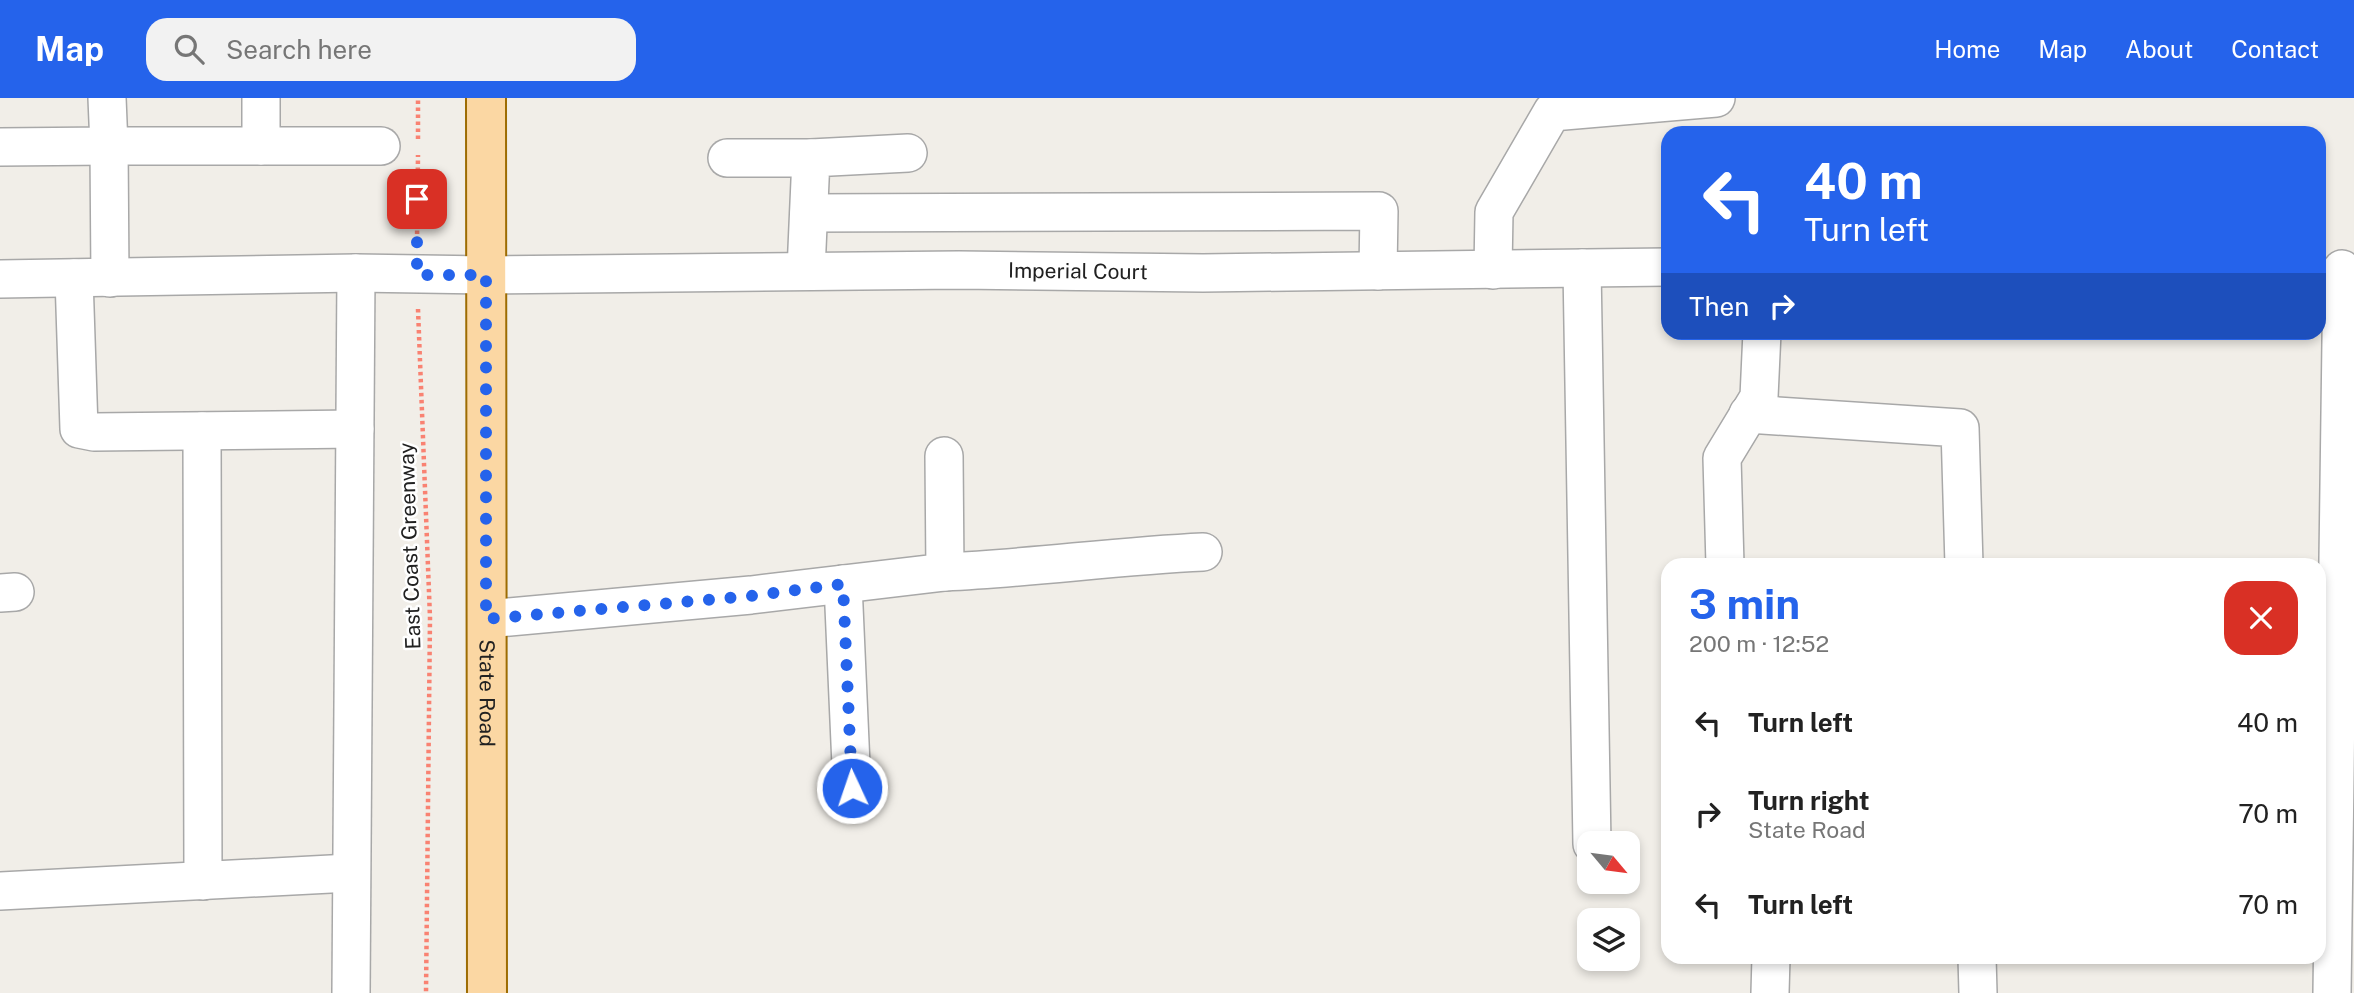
<!DOCTYPE html>
<html lang="en">
<head>
<meta charset="utf-8">
<style>
  :root { --surface:#fff; --page:#f2f2f2; --text:#222; --muted:#767676; --accent:#2563eb }
  body { margin:0; font-family:"Public Sans",sans-serif; background:var(--page); color:var(--text); height:100vh; display:flex; flex-direction:column; font-size:26px; white-space:nowrap }
  * { box-sizing:border-box; margin:0 }
  p { font-size:23px; color:var(--muted) }
  .icon { flex:none; width:38px; height:38px; fill:none; stroke:currentColor; stroke-width:2; stroke-linecap:round; stroke-linejoin:round }
  .map { position:relative; flex:1; overflow:hidden }
  .details { position:absolute; left:1661px; top:460px; width:665px; height:406px; display:flex; flex-direction:column; background:var(--surface); border-radius:21px; box-shadow:0 4px 10px #0003 }
  .details>* { flex:none }
  .hud { position:absolute; left:1661px; top:28px; width:665px; height:214px; border-radius:21px; box-shadow:0 4px 10px #0003; background:#2563eb; color:#fff; overflow:hidden }
  .needle { width:46px; rotate:119deg }
  .buttons { position:absolute; left:1577px; top:733px; display:grid; gap:14px }
  .buttons a { display:grid; place-items:center; width:63px; height:63px; border-radius:14px; background:var(--surface); box-shadow:0 4px 10px #0003; font-size:35px }
  .pin { position:absolute; display:grid; place-items:center; width:60px; height:60px; color:#fff; margin:-30px; border-radius:14px; box-shadow:0 4px 10px #0006 }
  .me { position:absolute; width:77px; margin:-38px; rotate:357deg; stroke-linejoin:round; filter:drop-shadow(0 0 5px #0008) }
  .turn { display:flex; align-items:center; gap:24px; height:147px; padding:0 28px; font-size:32px }
  .turn .icon { width:91px; height:91px; stroke-width:2.5 }
  .turn b { display:block; font-size:49px; line-height:60px }
  .then { display:flex; align-items:center; height:66px; padding:0 28px; background:#0003; gap:14px; font-size:26px }
  .round { display:grid; place-items:center; flex:none; width:74px; height:74px; border-radius:21px; background:var(--page) }
  .head { display:flex; align-items:center; justify-content:space-between; height:119px; padding:0 28px }
  h1 { font-size:42px; font-weight:700; line-height:52px; color:var(--accent) }
  ul { padding:0; list-style:none }
  li { display:flex; align-items:center; gap:21px; height:91px; padding:0 28px }
  li div { flex:1 }
  li b { display:block; font-size:26px }
  li em { font-style:normal }
  header { display:flex; align-items:center; gap:42px; box-sizing:border-box; height:98px; padding:0 35px; background:var(--accent); color:#fff }
  header strong { font-size:33px }
  nav { display:flex; gap:38px; margin-inline-start:auto; font-size:24px }
  .search { width:490px; height:63px; background:var(--page); display:flex; align-items:center; gap:18px; box-sizing:border-box; padding:0 24px; border-radius:21px; color:var(--muted); font-size:26px }
  .map>svg:first-child { display:block }
  .lines { fill:none; stroke-linecap:round; stroke-linejoin:round }
  .minor-casing { stroke:#a8a8a8; stroke-width:40 }
  .major-casing { stroke:#9d6c02; stroke-width:42 }
  .path { stroke:#f98272; stroke-width:4.5; stroke-dasharray:3.5 3.5; stroke-linecap:butt }
  .minor { stroke:#fff; stroke-width:37 }
  .major { stroke:#fbd7a3; stroke-width:38 }
  .route { stroke:#2563eb; stroke-width:12; stroke-dasharray:0 21.6 }
  .labels { text-anchor:middle; stroke-width:5; stroke-linejoin:round; paint-order:stroke }
  .street-label { font-size:21px; fill:#212121; stroke:#fff }
</style>
</head>
<body>
<header>
<strong>Map</strong>
<div class="search"><svg class="icon" aria-label="search" viewBox="0 0 24 24"><circle cx="10" cy="10" r="6"/><path d="M15 15l6 6"/></svg>Search here</div>
<nav><a>Home</a><a>Map</a><a>About</a><a>Contact</a></nav>
</header>
<div class="map">
<svg width="2354" height="895" viewBox="0 0 2354 895">
  <rect width="100%" height="100%" fill="#f1eee8"/>
  <g class="lines">
    <defs>
      <g id="minor">
        <path d="M261,48H381"/>
        <path d="M0,49L109,48L107,0"/>
        <path d="M727,60H811"/>
        <path d="M809,115L1379,113L1378,173"/>
        <path d="M1582,170L1592,746"/>
        <path d="M1493,172L1494,114L1552,14L1716,0"/>
        <path d="M806,173L811,60L908,55"/>
        <path d="M74,180L79,331L94,334L355,331"/>
        <path d="M110,180L109,48H261V0"/>
        <path id="s1" d="M0,181L356,175L486,177L959,172L1203,175L1668,169"/>
        <path d="M1748,316L1960,330L1964,467"/>
        <path d="M202,333L203,783"/>
        <path d="M1725,467L1722,360L1759,299L1762,234"/>
        <path d="M945,474C1031,470 1117,458 1203,454"/>
        <path d="M843,486L852,690"/>
        <path d="M0,495L15,494"/>
        <path d="M487,521L751,497L945,474L944,358"/>
        <path d="M0,793L350,775"/>
        <path d="M1977,859L1978,895"/>
        <path d="M351,895L356,175"/>
        <path d="M1770,895L1771,859"/>
        <path d="M2332,895L2342,171"/>
      </g>
      <g id="major">
        <path id="s2" d="M486,0L487,895"/>
      </g>
    </defs>
    <use href="#minor" class="minor-casing"/>
    <use href="#major" class="major-casing"/>
    <path class="path" d="M418,41V0
      M417,143L418,57
      M418,211L430,520L426,895"/>
    <use href="#minor" class="minor"/>
    <use href="#major" class="major"/>
  </g>
  <g class="lines">
    <path class="route" d="M417,101V177H486V521L751,498L843,486L852,690"/>
  </g>
  <g class="labels">
    <g class="street-label">
      <text dy="7" stroke="none"><textPath href="#s1" startOffset="1078">Imperial Court</textPath></text>
      <text transform="translate(410 448) rotate(-92)" y="7">East Coast Greenway</text>
      <text dy="7" stroke="none"><textPath href="#s2" startOffset="595">State Road</textPath></text>
    </g>
  </g>
</svg>
<div class="buttons">
<a><svg class="needle" viewBox="-14 -14 28 28"><path d="M0-13l5 13h-10z" fill="#e53935"/><path d="M0 13l5-13h-10z" fill="#767676"/></svg></a>
<a><svg class="icon" aria-label="layers" viewBox="0 0 24 24"><path d="M12 4l9 5-9 5-9-5zM3 14l9 5 9-5"/></svg></a>
</div>
<div class="pin" style="left:417px;top:101px;background:#d93025"><svg class="icon" aria-label="arrive" viewBox="0 0 24 24"><path d="M6 21V4h12l-3 4 3 4H6"/></svg></div>
<svg class="me" style="left:852px;top:690px" viewBox="-20 -20 40 40"><circle r="17" fill="#2563eb" stroke="#fff" stroke-width="3"/><path d="M0-11L8 9 0 5-8 9z" fill="#fff"/></svg>
<div class="hud">
<div class="turn"><svg class="icon" aria-label="left" viewBox="0 0 24 24"><path d="M17 20v-9H6M10 6l-5 5 5 5"/></svg><div><b>40 m</b>Turn left</div></div>
<div class="then">Then<svg class="icon" aria-label="right" viewBox="0 0 24 24"><path d="M7 20v-9h11M14 6l5 5-5 5"/></svg></div>
</div>
<section class="details">
<div class="head"><div><h1>3 min</h1><p>200 m · 12:52</p></div><a class="round" style="background:#d93025;color:#fff"><svg class="icon" aria-label="close" viewBox="0 0 24 24"><path d="M6 6l12 12M18 6L6 18"/></svg></a></div>
<ul>
<li><svg class="icon" aria-label="left" viewBox="0 0 24 24"><path d="M17 20v-9H6M10 6l-5 5 5 5"/></svg><div><b>Turn left</b></div><em>40 m</em></li>
<li><svg class="icon" aria-label="right" viewBox="0 0 24 24"><path d="M7 20v-9h11M14 6l5 5-5 5"/></svg><div><b>Turn right</b><p>State Road</p></div><em>70 m</em></li>
<li><svg class="icon" aria-label="left" viewBox="0 0 24 24"><path d="M17 20v-9H6M10 6l-5 5 5 5"/></svg><div><b>Turn left</b></div><em>70 m</em></li>
</ul>
</section>
</div>
</body>
</html>
